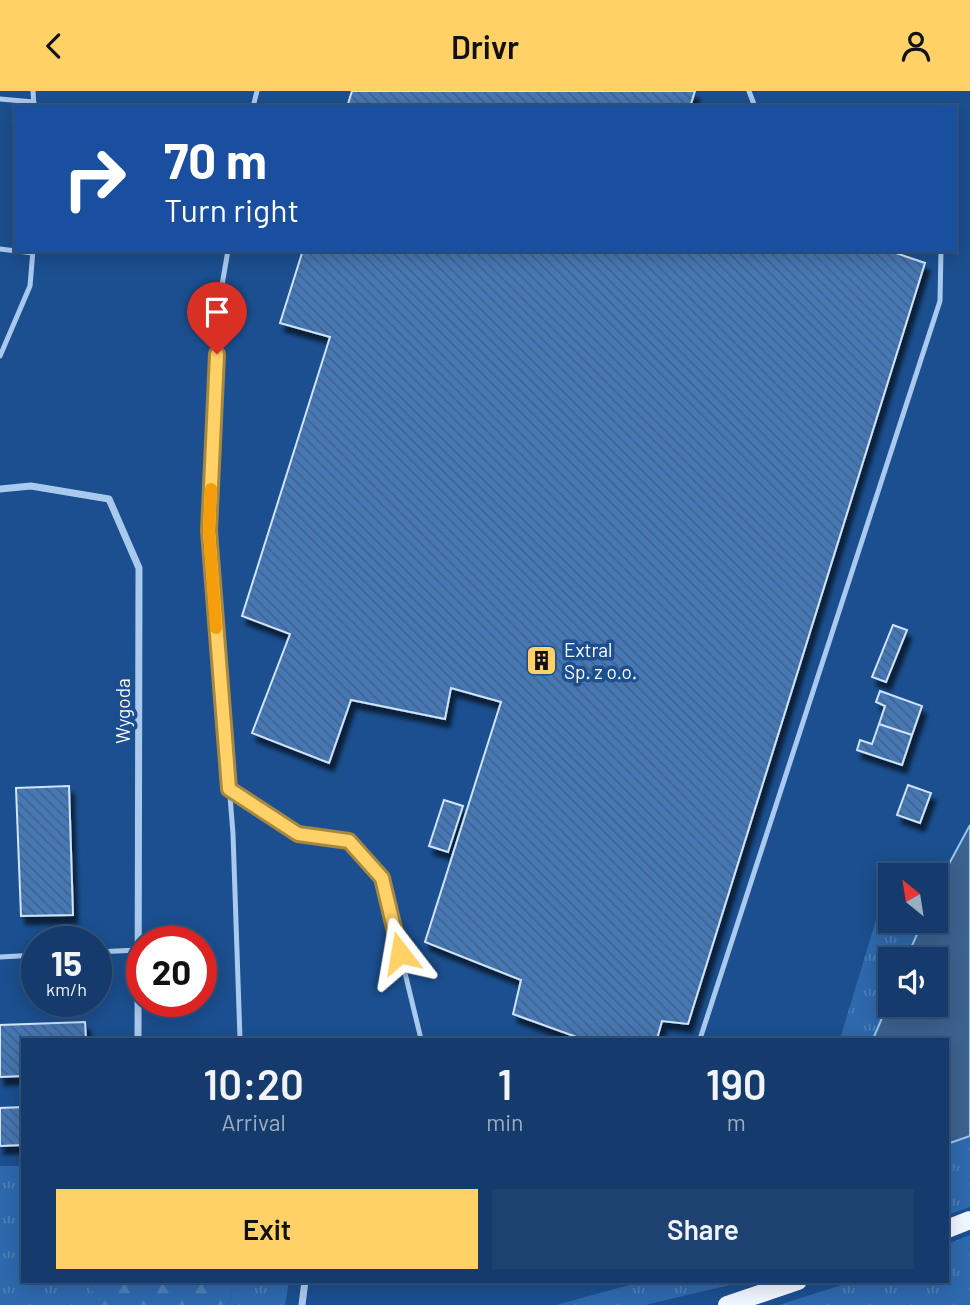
<!DOCTYPE html>
<html lang="en">
<head>
<meta charset="utf-8">
<style>
  :root { --surface:#143b6b; --page:#1d4271; --text:#f1f3f6; --muted:#9dadc1; --line:#33557e; --accent:#ffd166 }
  body { margin:0; font-family:Barlow,sans-serif; background:var(--page); color:var(--text); height:100vh; display:flex; flex-direction:column; font-size:26px; white-space:nowrap }
  * { box-sizing:border-box; margin:0 }
  p { font-size:23px; color:var(--muted) }
  .icon { flex:none; width:38px; height:38px; fill:none; stroke:currentColor; stroke-width:2; stroke-linecap:round; stroke-linejoin:round }
  .map { position:relative; flex:1; overflow:hidden }
  .drawer { position:absolute; left:21px; top:947px; width:928px; height:245px; display:flex; flex-direction:column; background:var(--surface); border-radius:0px; box-shadow:0 4px 18px #0003,0 0 0 2px var(--line) }
  .drawer>* { flex:none }
  .hud { position:absolute; left:14px; top:14px; width:943px; height:147px; border-radius:0px; box-shadow:0 4px 18px #0003,0 0 0 2px var(--line); background:#1a4fa0; color:#fff; overflow:hidden }
  .needle { width:46px; rotate:330deg }
  .tools { position:absolute; left:878px; top:772px; display:grid; gap:14px }
  .tools a { display:grid; place-items:center; width:70px; height:70px; border-radius:0px; background:var(--surface); box-shadow:0 4px 18px #0003,0 0 0 2px var(--line); font-size:35px }
  .speed { position:absolute; left:21px; top:835px; display:flex; gap:14px; font-size:35px; font-weight:700; text-align:center }
  .speed>* { display:grid; place-content:center; width:91px; height:91px; border-radius:50%; background:var(--surface); box-shadow:0 4px 18px #0003,0 0 0 2px var(--line); line-height:1 }
  .speed small { font-size:18px; font-weight:400 }
  .speed .limit { border:10px solid #d22; background:#fff; color:#111 }
  .pin { position:absolute; display:grid; place-items:center; width:60px; height:60px; color:#fff; margin:-72px -30px; border-radius:50% 50% 50% 0; rotate:-45deg; box-shadow:0 0 7px #0007 }
  .pin .icon { rotate:45deg }
  .me { position:absolute; width:77px; margin:-38px; rotate:346deg; stroke-linejoin:round; filter:drop-shadow(0 0 5px #0008) }
  .turn { display:flex; align-items:center; gap:24px; height:147px; padding:0 35px; font-size:32px }
  .turn .icon { width:91px; height:91px; stroke-width:2.5 }
  .turn b { display:block; font-size:49px; line-height:60px }
  .eta { display:flex; justify-content:space-evenly; align-items:center; height:119px; text-align:center }
  .eta b { font-size:42px; font-weight:600; line-height:49px }
  .cta { display:flex; gap:14px; margin-top:auto; padding:14px 35px }
  .cta a { flex:1; height:80px; border-radius:0px; background:var(--accent); color:#111; font-size:28px; font-weight:600; line-height:80px; text-align:center }
  .cta a+a { background:var(--page); color:var(--text) }
  header { display:flex; justify-content:space-between; align-items:center; height:91px; padding:0 35px; background:var(--accent); color:#111; font-size:32px; font-weight:600 }
  .map>svg:first-child { display:block }
  .grass { fill:url(#grass-tufts) }
  .forest { fill:url(#forest-firs) }
  .water { fill:#3c6290; stroke:#9cc4f0; stroke-width:2 }
  .building { fill:url(#building-back-hatch); stroke:#cfe3fa; stroke-width:2; filter:url(#shadow) }
  .lines { fill:none; stroke-linecap:round; stroke-linejoin:round }
  .lane { stroke:#a9c9ee; stroke-width:5 }
  .street { stroke:#a9c9ee; stroke-width:7 }
  .primary { stroke:#f0f6ff; stroke-width:18 }
  .route-casing { stroke:#a68842; stroke-width:18 }
  .route { stroke:#ffd166; stroke-width:12 }
  .slow { stroke:#f59e0b; stroke-width:12 }
  .labels { text-anchor:middle; stroke-width:7; stroke-linejoin:round; paint-order:stroke }
  .poi-label { font-size:19px; fill:#fff; stroke:#1b4f8f; text-anchor:start }
  .street-label { font-size:19px; fill:#fff; stroke:#1b4f8f }
</style>
</head>
<body>
<header><svg class="icon" aria-label="back" viewBox="0 0 24 24"><path d="M15 5l-7 7 7 7"/></svg>Drivr<svg class="icon" aria-label="person" viewBox="0 0 24 24"><circle cx="12" cy="8" r="4"/><path d="M4 21q1-7 8-7t8 7"/></svg></header>
<div class="map">
<svg width="970" height="1214" viewBox="0 0 970 1214">
  <defs>
    <pattern id="grass-tufts" width="24" height="20" patternUnits="userSpaceOnUse" patternTransform="scale(1.75)"><rect width="24" height="20" fill="#2e69ad"/><path d="M3 7l-1-3M5 7V3M7 7l1-3M15 17l-1-3M17 17v-4M19 17l1-3" fill="none" stroke="#4d80b9"/></pattern>
    <pattern id="forest-firs" width="22" height="20" patternUnits="userSpaceOnUse" patternTransform="scale(1.75)"><rect width="22" height="20" fill="#2e69ad"/><path d="M5 1l3.5 6h-7zM16 11l3.5 6h-7z" fill="#4d80b9"/></pattern>
    <pattern id="building-back-hatch" width="6" height="6" patternUnits="userSpaceOnUse" patternTransform="scale(1.75)"><rect width="6" height="6" fill="#4478b7"/><path d="M-1 5l2 2M0 0l6 6M5-1l2 2" fill="none" stroke="#486282"/></pattern>
    <filter id="shadow"><feDropShadow dx="4.5" dy="8" stdDeviation="2" flood-color="#0009"/></filter>
  </defs>
  <rect width="100%" height="100%" fill="#1b4f8f"/>
  <path class="grass" d="M891,794V830H923L906,868H891V906L873,948H840L886,796Z
    M970,1045V1116L947,1124V1053Z
    M0,1075H23V1190H89L98,1214H0Z
    M970,1144V1214H779L854,1190H947V1153Z
    M234,1190H289L285,1214H229Z
    M644,1190H747L645,1214H556Z"/>
  <path class="forest" d="M89,1190H234L229,1214H98Z"/>
  <path class="water" d="M970,734V1045L947,1053V948H873L891,906V914H936V868H906L923,830H936V797Z"/>
  <path class="building" d="M352,0H695L690,16H347Z
    M303,159H887L925,172L688,933L662,930L657,948H582L513,923L521,889L425,851L501,611L451,597L445,628L351,609L329,672L252,642L290,543L242,525L330,246L280,232Z
    M893,534L907,539L886,591L872,586Z
    M880,600L922,615L912,644L879,633L885,615L876,611Z
    M879,633L912,644L902,674L857,659L860,649L872,653Z
    M908,694L931,702L920,732L897,724Z
    M69,695L73,824L21,825L16,697Z
    M444,709L463,715L448,761L429,755Z
    M85,931L86,948H23V985L0,986V934Z
    M23,1016V1054L0,1055V1017Z"/>
  <g class="lines">
    <path class="lane" d="M33,0L34,16
      M749,0L755,16
      M0,8L34,11
      M253,16L257,0
      M0,158L33,162
      M228,159L219,212L209,440L233,743L240,948
      M0,265L30,195L33,159
      M229,698L298,743L349,750L382,787L421,948
      M96,861L138,859
      M0,866L37,864
      M700,948L940,210L941,159"/>
    <path class="street" d="M0,398L31,395L109,408L139,477L138,948
      M302,1214L305,1190"/>
    <path class="primary" d="M947,1138L970,1129
      M727,1214L798,1190"/>
  </g>
  <g class="lines">
    <defs>
      <path id="route" d="M217,263L209,440L229,698L298,743L349,750L382,787L400,862"/>
    </defs>
    <use href="#route" class="route-casing"/>
    <use href="#route" class="route"/>
    <path class="slow" d="M211,398L209,440L216,537"/>
  </g>
  <defs>
    <symbol id="building-square" viewBox="-11 -11 22 22"><rect x="-9" y="-9" width="18" height="18" rx="4" fill="#ffd166" stroke="#1b4f8f"/><path d="M-4-6H4V6H1V3H-1V6H-4ZM-2.5-4.3h1.7v1.8h-1.7ZM.8-4.3h1.7v1.8H.8ZM-2.5-1h1.7V.8h-1.7ZM.8-1h1.7V.8H.8Z" fill="#111"/></symbol>
  </defs>
  <g fill-rule="evenodd">
    <use href="#building-square" x="524" y="552" width="35" height="35"/>
  </g>
  <g class="labels">
    <g class="poi-label">
      <text x="564" y="566">Extral<tspan x="564" dy="22">Sp. z o.o.</tspan></text>
    </g>
    <g class="street-label">
      <text transform="translate(123 620) rotate(-90)" y="7">Wygoda</text>
    </g>
  </g>
</svg>
<div class="tools">
<a><svg class="needle" viewBox="-14 -14 28 28"><path d="M0-13l5 13h-10z" fill="#e53935"/><path d="M0 13l5-13h-10z" fill="#9dadc1"/></svg></a>
<a><svg class="icon" aria-label="sound" viewBox="0 0 24 24"><path d="M4 9h4l5-4v14l-5-4H4zM17 9q2 3 0 6"/></svg></a>
</div>
<div class="speed"><div>15<small>km/h</small></div><div class="limit">20</div></div>
<div class="pin" style="left:217px;top:263px;background:#d93025"><svg class="icon" aria-label="arrive" viewBox="0 0 24 24"><path d="M6 21V4h12l-3 4 3 4H6"/></svg></div>
<svg class="me" style="left:400px;top:862px" viewBox="-20 -20 40 40"><path d="M0-17L14 15 0 8-14 15z" fill="#ffd166" stroke="#fff" stroke-width="4"/></svg>
<div class="hud">
<div class="turn"><svg class="icon" aria-label="right" viewBox="0 0 24 24"><path d="M7 20v-9h11M14 6l5 5-5 5"/></svg><div><b>70 m</b>Turn right</div></div>
</div>
<section class="drawer">
<div class="eta">
<div><b>10:20</b><p>Arrival</p></div>
<div><b>1</b><p>min</p></div>
<div><b>190</b><p>m</p></div>
</div>
<div class="cta"><a>Exit</a><a>Share</a></div>
</section>
</div>
</body>
</html>
